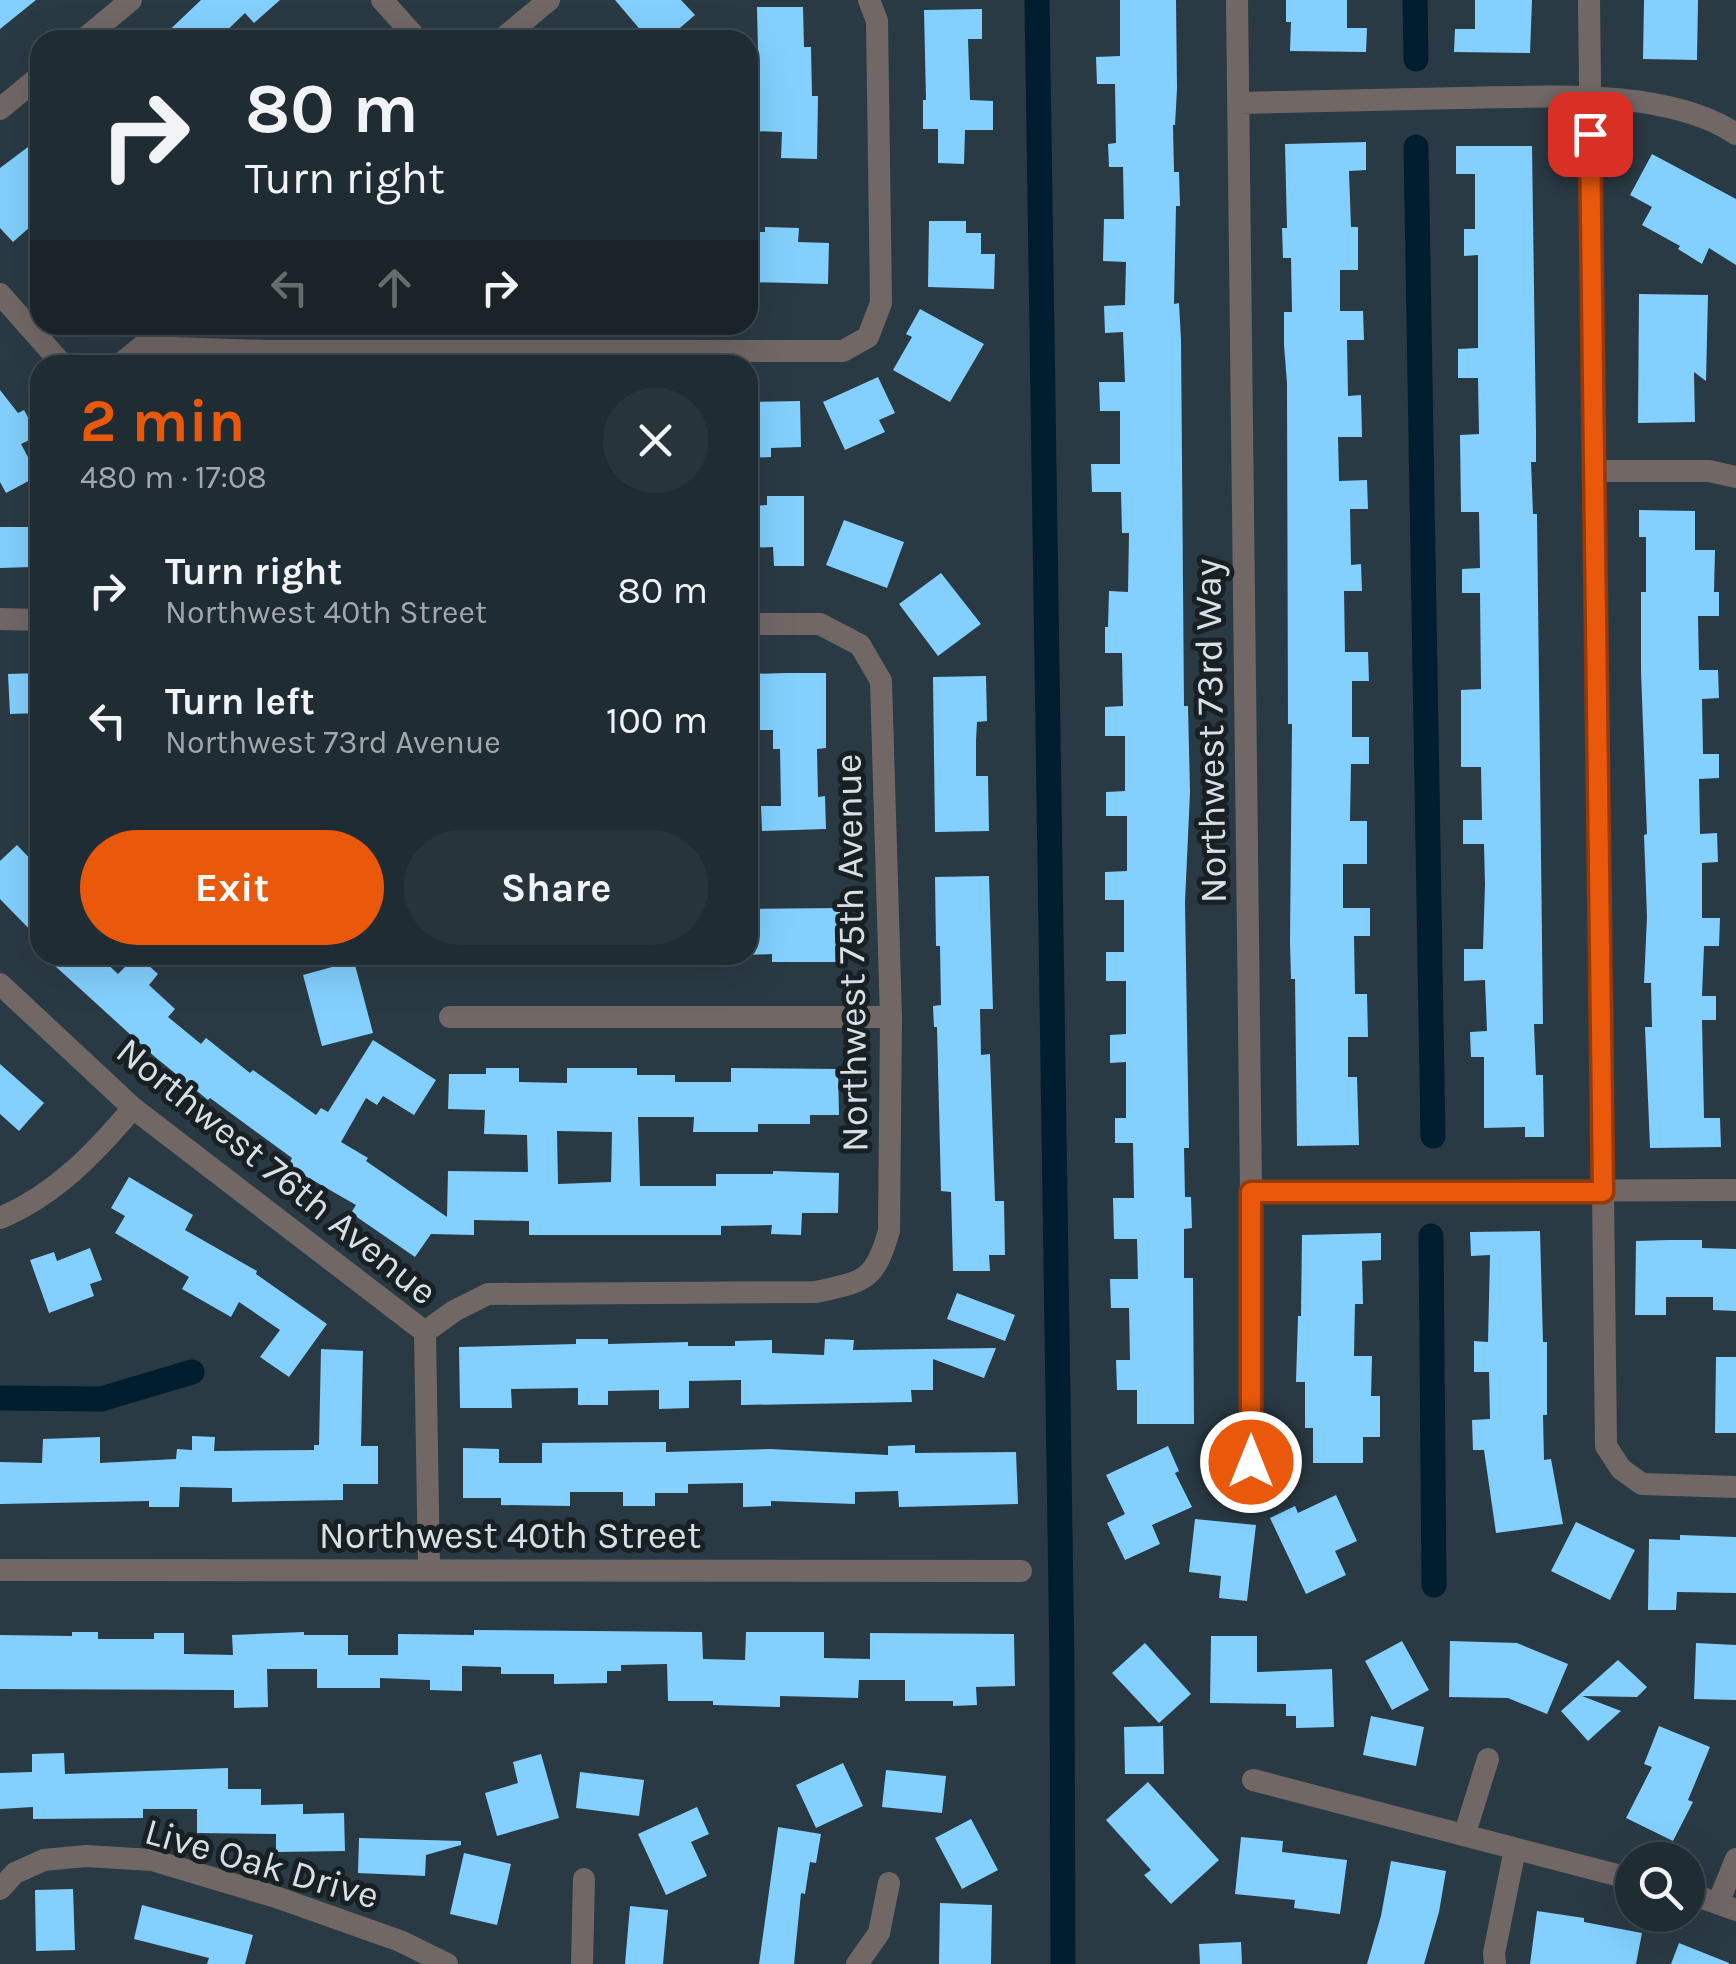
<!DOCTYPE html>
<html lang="en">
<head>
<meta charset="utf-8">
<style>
  :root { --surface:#202c33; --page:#28343b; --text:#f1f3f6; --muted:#a2a7ac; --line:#3d484e; --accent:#ea580c }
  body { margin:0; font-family:Karla,sans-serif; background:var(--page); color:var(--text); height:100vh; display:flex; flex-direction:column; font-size:38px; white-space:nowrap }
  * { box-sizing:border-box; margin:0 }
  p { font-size:32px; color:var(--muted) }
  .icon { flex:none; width:55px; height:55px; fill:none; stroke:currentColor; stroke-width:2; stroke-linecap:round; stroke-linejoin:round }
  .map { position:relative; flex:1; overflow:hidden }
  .side { position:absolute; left:30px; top:355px; width:728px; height:610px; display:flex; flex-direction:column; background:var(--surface); border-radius:30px; box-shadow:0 10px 40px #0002,0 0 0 2px var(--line) }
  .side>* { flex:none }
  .top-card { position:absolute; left:30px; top:30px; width:728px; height:305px; border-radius:30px; box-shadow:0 10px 40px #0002,0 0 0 2px var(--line); background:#202c33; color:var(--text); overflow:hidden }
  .controls { position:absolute; left:1615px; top:1842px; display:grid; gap:20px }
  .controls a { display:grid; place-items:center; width:90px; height:90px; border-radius:50%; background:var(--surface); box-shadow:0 10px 40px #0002,0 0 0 2px var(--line); font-size:50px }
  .pin { position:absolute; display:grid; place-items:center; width:85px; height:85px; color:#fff; margin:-42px; border-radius:20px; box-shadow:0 5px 15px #0006 }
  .me { position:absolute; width:110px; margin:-55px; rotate:0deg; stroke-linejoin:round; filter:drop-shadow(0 0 8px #0008) }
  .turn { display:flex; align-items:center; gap:35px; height:210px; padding:0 50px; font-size:45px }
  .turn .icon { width:130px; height:130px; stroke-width:2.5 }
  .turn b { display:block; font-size:70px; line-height:85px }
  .lanes { display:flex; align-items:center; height:95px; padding:0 50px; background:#0003; justify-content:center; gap:50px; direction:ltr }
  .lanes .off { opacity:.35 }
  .round { display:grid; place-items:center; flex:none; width:105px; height:105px; border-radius:52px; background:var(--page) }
  .overview { display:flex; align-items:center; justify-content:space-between; height:170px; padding:0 50px }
  h1 { font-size:60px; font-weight:700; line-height:75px; color:var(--accent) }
  .action { display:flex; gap:20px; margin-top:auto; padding:20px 50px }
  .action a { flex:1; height:115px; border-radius:60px; background:var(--accent); color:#fff; font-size:40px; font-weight:700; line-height:115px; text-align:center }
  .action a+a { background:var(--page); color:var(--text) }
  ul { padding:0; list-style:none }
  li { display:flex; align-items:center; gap:30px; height:130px; padding:0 50px }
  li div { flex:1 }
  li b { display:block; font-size:38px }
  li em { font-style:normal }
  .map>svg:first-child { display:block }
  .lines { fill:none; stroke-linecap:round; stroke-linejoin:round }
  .canal { stroke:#001e2f; stroke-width:25 }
  .building { fill:#83d0fe; fill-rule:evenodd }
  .minor { stroke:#716866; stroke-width:22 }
  .route-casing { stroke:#983908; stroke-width:25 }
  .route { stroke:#ea580c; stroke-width:18 }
  .labels { text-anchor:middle; stroke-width:10; stroke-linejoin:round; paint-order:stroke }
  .street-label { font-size:38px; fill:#d7e0e7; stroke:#192024 }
</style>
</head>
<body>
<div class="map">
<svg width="1736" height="1964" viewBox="0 0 1736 1964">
  <rect width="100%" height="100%" fill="#2a3a44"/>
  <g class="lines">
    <path class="canal" d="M1037,0L1062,1665L1063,1964
      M1415,0L1416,59
      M1416,147L1433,1136
      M1431,1236L1434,1585
      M0,1398L101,1399L192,1372"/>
  </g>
  <path class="building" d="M0,0H36L0,29Z
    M201,0H280L254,23L245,13L217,40H159Z
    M615,0H681L695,15L666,40H649Z
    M1120,0H1176L1177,89L1175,125H1173L1174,172H1179L1180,206H1176L1174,304L1179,303L1181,340L1184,706H1188L1190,792L1185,902L1189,1148H1184L1185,1197H1191L1192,1228L1184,1229V1278H1193L1194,1424H1137V1390H1117L1116,1360H1130L1129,1308H1111L1110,1279H1138L1137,1239H1114L1113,1198H1134L1133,1143H1115V1118H1126V1062L1110,1063V1035L1126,1034V981H1106V952H1124V900H1105V872L1127,871V816H1106V792L1125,791V736H1105V707L1123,706L1122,653H1105V627H1108L1109,591L1128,592L1129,533H1122L1121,492H1092L1091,464H1120V411H1100L1099,382H1125L1123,332L1105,333L1104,306L1125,305L1126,262L1103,261L1104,219H1124L1123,167H1109L1108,144L1116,143L1115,84H1097L1096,57L1120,56Z
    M1286,0H1347V28H1367L1366,52L1290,51L1291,22H1286Z
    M1475,0H1532L1530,53L1454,52L1455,29H1475Z
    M1644,0H1698L1697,60L1643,59Z
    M757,7H803L804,47H811L812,96H818L817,159L781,158L782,132L752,131L753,95H759Z
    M982,9V39H968L970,100L993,101V130H965L964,164L938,163V129H923V100H926L924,10Z
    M40,138V218L13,242L0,228V168Z
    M1366,142V170L1349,171L1351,227H1358V270H1340V311H1363L1364,340H1347L1348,396L1361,395L1362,437H1338L1339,481L1367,480L1368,509H1350L1351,565L1361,564L1362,591H1344L1345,652H1368L1369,681H1352V737H1369V764H1351L1350,821H1367V864H1343V908H1370V936H1354L1355,994H1367L1368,1037H1348V1077H1357L1359,1145L1297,1146L1295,979H1291L1290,942L1292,724H1288L1287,383L1284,345V312H1292L1291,258H1283L1282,228H1287L1285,144Z
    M1456,146H1532L1536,431V462H1531L1533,514H1537L1543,1024H1534L1536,1075H1543L1544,1137H1525V1127L1484,1128V1057H1471L1470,1032L1487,1031L1485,980L1464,981V949H1483L1485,884L1484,844H1463V820H1482L1481,767H1461V690L1481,689L1480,593H1462V569L1480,568L1479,512H1461L1460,435L1479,434L1478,378H1458V349L1478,348V255L1464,256V229H1475V174H1456Z
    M1652,154L1736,199V265L1709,248L1702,264L1678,249L1680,246L1642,225L1652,207L1630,195Z
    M929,221H966V233H981V254H995L994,289L928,287Z
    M765,227L799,228L798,242L829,243L828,284L748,282V232H765Z
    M1639,294L1708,295L1706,381L1694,372L1695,422L1638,423Z
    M920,309L984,344L950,402L893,370L912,337L906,334Z
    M878,377L895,413L879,420L885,432L845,450L823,402Z
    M0,390L18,413L24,410L38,436L21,444L38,476L6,493L0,482Z
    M800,401L801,447L771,448V457L748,458V402Z
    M767,496H804V566H774L773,547L748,548V506L767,505Z
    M1639,510L1695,511V550H1715L1714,592H1719V616H1698L1699,670H1718L1719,698L1702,699L1703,754H1719V778L1699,779L1700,834L1717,833L1718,862L1702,863V918H1720L1719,946H1704L1702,996H1716V1020H1702L1704,1118H1720L1721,1147L1650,1148L1645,1027H1652L1651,983H1644L1647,917L1644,835L1647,834L1641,671V592H1646V537H1639Z
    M844,520L904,542L887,588L826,565Z
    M0,527H31L32,567L0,568Z
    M941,573L981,624L938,656L899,604Z
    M40,673V713L10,714L8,674Z
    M787,673H826V748L817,749L818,797L825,796L826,829L762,831L761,806H781L780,749H773V730H748V674Z
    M986,676L987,721L977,722L976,740V776H988L989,831L935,832L933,677Z
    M17,845L40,869V940L0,899V861Z
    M989,876L993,1009H980L981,1055L990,1054L995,1201H1004L1005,1255H989L990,1271H953L951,1192L941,1191L937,1027H934L933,1006L941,1005L940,946H936L935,877Z
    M840,908L841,962H772V954L748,955V909Z
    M43,955H98L118,974L137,955L158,974L149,985L175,1009L168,1017L201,1044L206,1038L250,1073L253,1070L316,1115L321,1108L328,1112L373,1040L436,1080L414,1115L383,1096L377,1105L366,1098L341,1142L368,1158L366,1161L447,1217L448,1171L528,1172L527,1135L484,1134L485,1110L448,1109L449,1074H486V1068H519V1082L567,1083V1068H637V1075H675V1082H731V1068L838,1069L839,1115H810V1124H758V1132H693L694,1117H638L640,1186H716V1174H773V1171L839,1173L838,1213H802L801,1235L771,1234L772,1225L721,1226V1235H529V1221L474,1220V1235L431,1234L415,1257L351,1213L356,1205L288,1166L292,1158L210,1098L208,1100L155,1057ZM557,1131L612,1132L611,1182L558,1184Z
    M354,961L373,1033L322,1046L303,975Z
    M0,1064L44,1103L19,1131L0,1114Z
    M129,1177L193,1215L185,1230L257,1271L256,1274L327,1324L289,1377L260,1357L280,1330L239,1302L231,1317L182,1289L189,1277L115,1233L125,1216L111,1208Z
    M1540,1231L1543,1342H1547V1415H1543L1544,1460L1551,1459L1563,1524L1496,1533L1484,1450H1473L1472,1420L1490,1419L1489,1372H1474V1341L1488,1342L1490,1255L1471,1256L1470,1232Z
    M1381,1233V1260L1362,1261L1363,1304H1355L1354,1356H1372L1371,1396H1380V1437H1363V1463H1313V1428H1305V1382H1296L1298,1316H1301L1302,1235Z
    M1668,1240H1702V1248L1736,1249V1311L1713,1310V1297H1666V1315H1635L1636,1241Z
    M90,1248L102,1280L90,1284L94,1296L49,1313L30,1260L54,1252L57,1261Z
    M957,1293L1015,1315L1005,1341L947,1319Z
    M576,1339H608V1344L688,1342V1346H735V1341L772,1340V1353L824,1355L825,1339L854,1340L853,1350L996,1348L984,1378L933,1359V1390H911L912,1402L741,1405V1380L689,1381V1408L659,1409V1390L608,1391V1405H578V1388L511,1389L512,1408H460L459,1347L576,1344Z
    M321,1349L363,1351L361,1446H378V1484H343V1500L232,1502V1488L180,1487L179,1507H149V1501L0,1504V1462L42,1463L43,1439L100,1437V1463L176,1459L177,1449L192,1450V1436L215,1437L214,1451L314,1450V1445H319Z
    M1716,1357H1736V1433H1715Z
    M666,1442V1452L770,1449L888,1455V1446L915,1445V1453L1016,1452L1018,1504L899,1507L898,1491L855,1492V1504L771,1501V1506L743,1507V1483L688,1484V1493H655V1506H623V1492H570V1506L501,1505V1498H463V1448L499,1449V1463H542V1443Z
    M1168,1446L1179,1471L1175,1473L1192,1507L1152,1525L1160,1544L1125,1560L1107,1523L1125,1514L1106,1475Z
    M1336,1495L1357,1541L1335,1551L1346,1575L1306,1594L1270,1518L1295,1506L1298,1513Z
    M1195,1519L1256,1525L1247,1601L1219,1598L1221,1576L1189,1572Z
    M1576,1522L1635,1550L1610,1600L1551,1571Z
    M1680,1535L1736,1537V1593L1677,1592L1676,1610H1648L1649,1539L1680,1540Z
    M474,1630L702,1632L703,1659L745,1660L746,1632H824V1658L870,1659V1633L1014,1634L1015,1686L976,1687L977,1705L953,1706V1701H905V1680H859L858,1698L780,1696V1707L713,1705V1701H668L667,1664L621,1665V1671H607V1683L554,1684V1674H501V1667L462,1666V1691L430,1690V1680L380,1678V1688H317V1669H267L268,1707L234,1708V1690L0,1689V1635L72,1636V1632H98V1639H154V1633H184V1654L233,1655L232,1635L304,1632V1635H348V1655H398V1634L474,1635Z
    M1211,1636H1257V1672L1332,1669L1334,1727L1296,1728V1716H1286V1704L1210,1703Z
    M1402,1641L1429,1690L1392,1710L1365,1661Z
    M1450,1641L1517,1643L1568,1664L1547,1714L1508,1698L1449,1697Z
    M1145,1643L1191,1694L1159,1723L1112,1673Z
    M1696,1643L1736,1645V1700L1694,1699Z
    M1618,1660L1647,1687L1637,1697L1582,1696L1621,1711L1588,1741L1561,1711Z
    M1371,1716L1424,1727L1416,1766L1363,1755Z
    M1163,1726L1164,1774H1125L1124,1727Z
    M1659,1726L1710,1747L1688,1800L1693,1802L1673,1841L1626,1818L1652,1767L1644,1764Z
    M64,1753L65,1774L228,1768V1789H261V1805L303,1804V1814L344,1813L345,1851L276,1852V1834L197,1833V1809H143V1818L33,1819V1807L0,1809V1773L32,1772V1754Z
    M541,1754L559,1818L497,1836L485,1793L518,1783L513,1762Z
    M843,1763L863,1806L816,1828L796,1785Z
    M886,1770L946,1776L942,1813L882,1807Z
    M580,1772L644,1780L639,1816L576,1808Z
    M1148,1782L1219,1860L1171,1904L1144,1875L1151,1870L1106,1820Z
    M697,1807L709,1834L691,1842L707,1876L666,1895L638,1834Z
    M971,1819L998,1870L962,1889L935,1838Z
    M778,1827L821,1834L816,1863L810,1862L805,1894L801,1893L794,1964H759Z
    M1241,1837L1283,1841L1282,1852L1347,1860L1340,1914L1294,1908L1295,1900L1235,1894Z
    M359,1838L461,1841V1845L426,1855L425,1876L358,1873Z
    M464,1853L511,1864L497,1925L450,1914Z
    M1391,1861L1446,1871L1439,1912L1424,1964H1367L1381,1916Z
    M73,1889L75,1950L36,1951L35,1890Z
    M940,1903L992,1905L991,1964H939Z
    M142,1905L253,1935L245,1964H207L209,1958L134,1939Z
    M630,1906L668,1910L663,1964H625Z
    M1537,1911L1584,1918V1922L1642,1933L1636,1964H1530Z
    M1241,1942L1242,1964H1200L1199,1944Z
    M1679,1943L1729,1963V1964H1671Z"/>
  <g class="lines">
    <path class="minor" d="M382,0L418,40
      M1237,0L1251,1192V1461
      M1589,0L1606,1446L1621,1469L1642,1484L1736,1487
      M83,40L131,0
      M501,40L549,0
      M1238,103C1312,101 1386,99 1460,98C1541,97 1666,87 1736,134
      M0,109L40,76
      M0,294L63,365
      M143,347L267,351H843L868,337L881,303L877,21L869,0
      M119,365L168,325
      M1595,471H1709L1736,477
      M0,619L40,620
      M0,984L133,1108L425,1332
      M450,1017H891
      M1251,1192L1736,1190
      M0,1218C55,1195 95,1153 133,1108
      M425,1332L454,1311L488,1294L816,1292C865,1281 874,1282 889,1231L891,1017L881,681L860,645L820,624H748
      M425,1332L429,1569
      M0,1570L1021,1571
      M1253,1780L1632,1879
      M1465,1833L1488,1759
      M0,1889L15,1873L44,1860L86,1856L152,1860L276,1897L400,1941L447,1964
      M1688,1893L1736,1910
      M1719,1901L1736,1859
      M582,1964L584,1879
      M857,1964L879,1933L889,1883
      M1495,1964L1494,1953L1515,1849"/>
  </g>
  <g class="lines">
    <defs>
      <path id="route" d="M1251,1462V1192H1603L1590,134"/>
    </defs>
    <use href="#route" class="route-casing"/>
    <use href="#route" class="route"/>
  </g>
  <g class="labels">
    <g class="street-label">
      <text transform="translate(1210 731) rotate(-91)" y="13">Northwest 73rd Way</text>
      <text transform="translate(851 953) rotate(-91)" y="13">Northwest 75th Avenue</text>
      <text transform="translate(277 1171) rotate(39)" y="13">Northwest 76th Avenue</text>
      <text x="510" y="1548">Northwest 40th Street</text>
      <text transform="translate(262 1863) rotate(16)" y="13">Live Oak Drive</text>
    </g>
  </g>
</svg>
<div class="controls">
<a><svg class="icon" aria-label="search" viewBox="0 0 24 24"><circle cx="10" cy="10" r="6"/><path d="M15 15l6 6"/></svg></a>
</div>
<div class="pin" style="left:1590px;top:134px;background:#d93025"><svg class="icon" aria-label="arrive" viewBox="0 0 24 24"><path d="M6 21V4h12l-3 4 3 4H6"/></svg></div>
<svg class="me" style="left:1251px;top:1462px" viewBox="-20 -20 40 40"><circle r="17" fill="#ea580c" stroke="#fff" stroke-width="3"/><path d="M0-11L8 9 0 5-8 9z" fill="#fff"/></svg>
<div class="top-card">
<div class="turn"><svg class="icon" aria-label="right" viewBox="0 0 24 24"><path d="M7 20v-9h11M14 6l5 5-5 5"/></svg><div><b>80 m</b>Turn right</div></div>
<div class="lanes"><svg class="icon off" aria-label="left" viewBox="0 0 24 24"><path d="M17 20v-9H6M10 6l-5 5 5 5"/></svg><svg class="icon off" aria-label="ahead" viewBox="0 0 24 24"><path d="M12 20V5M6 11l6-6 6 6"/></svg><svg class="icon" aria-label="right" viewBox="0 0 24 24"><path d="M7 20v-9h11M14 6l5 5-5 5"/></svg></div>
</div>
<section class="side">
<div class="overview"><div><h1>2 min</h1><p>480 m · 17:08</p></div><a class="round"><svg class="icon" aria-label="close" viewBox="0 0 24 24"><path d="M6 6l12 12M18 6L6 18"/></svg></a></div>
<ul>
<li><svg class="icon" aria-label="right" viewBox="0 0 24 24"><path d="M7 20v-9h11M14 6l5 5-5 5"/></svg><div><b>Turn right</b><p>Northwest 40th Street</p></div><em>80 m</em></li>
<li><svg class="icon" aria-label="left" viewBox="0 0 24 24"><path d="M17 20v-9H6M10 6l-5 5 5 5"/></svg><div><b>Turn left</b><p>Northwest 73rd Avenue</p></div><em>100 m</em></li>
</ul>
<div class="action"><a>Exit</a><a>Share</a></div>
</section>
</div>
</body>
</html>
